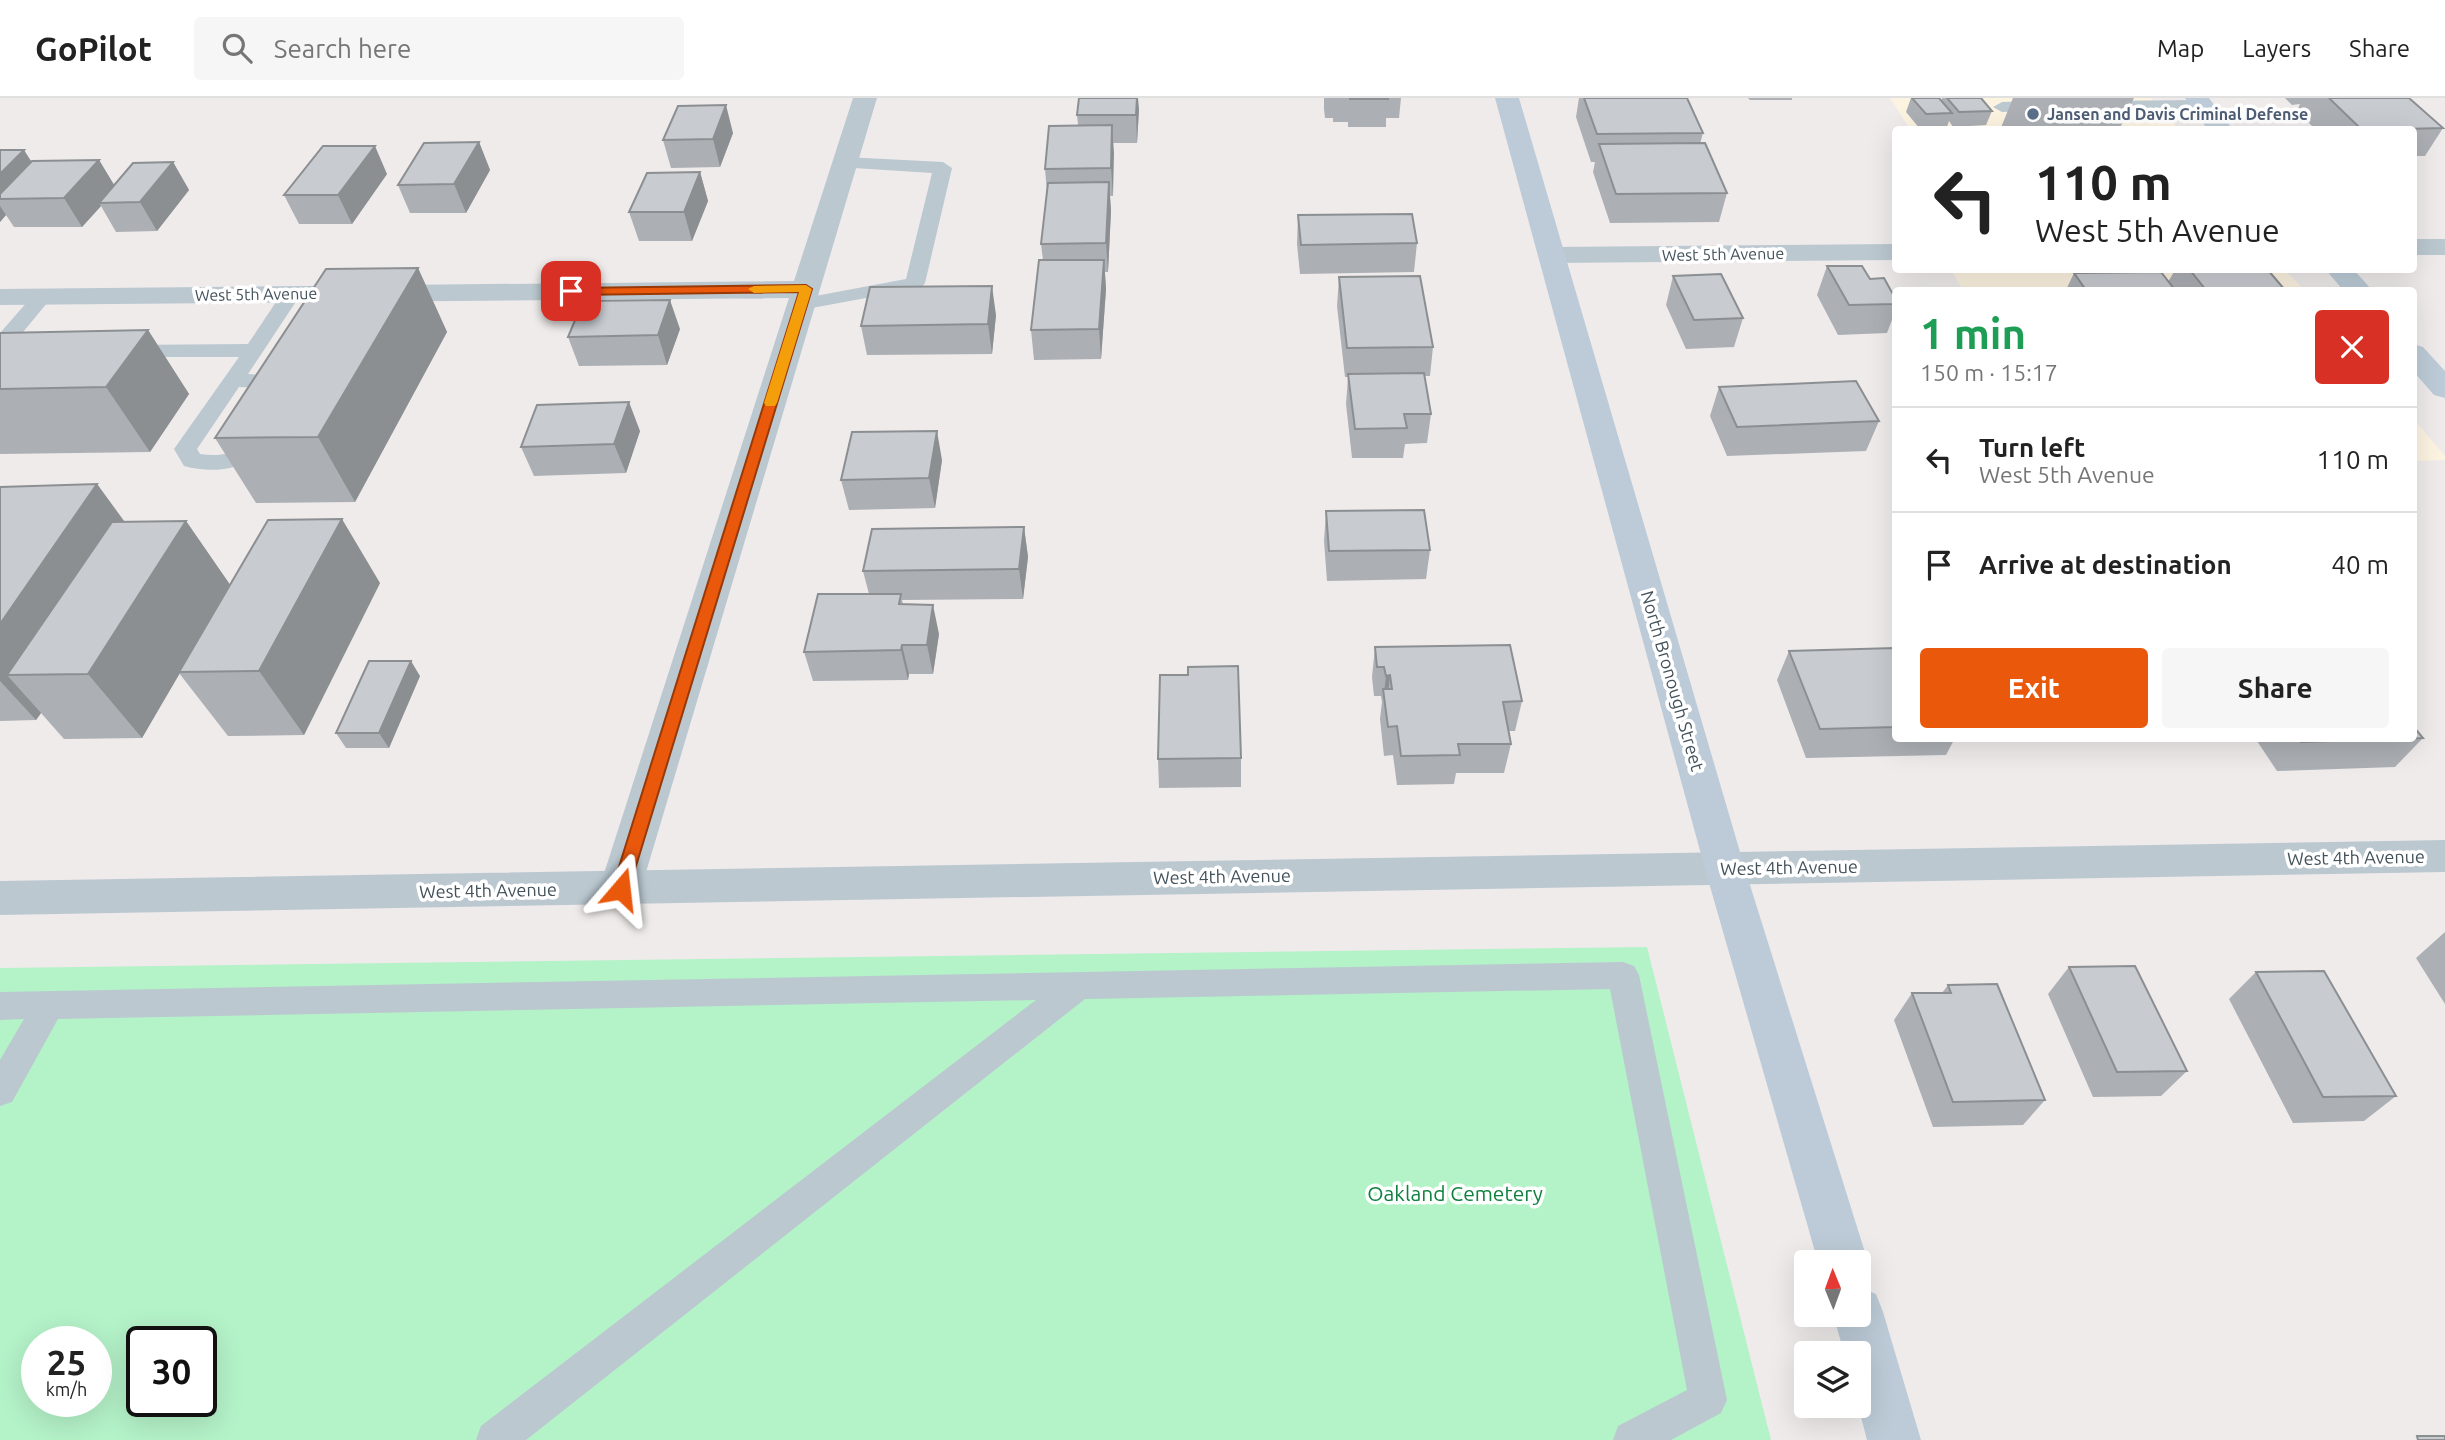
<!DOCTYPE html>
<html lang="en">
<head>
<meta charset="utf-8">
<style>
  :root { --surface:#fff; --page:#f6f6f6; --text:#222; --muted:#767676; --line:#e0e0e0; --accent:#ea580c }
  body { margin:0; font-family:Ubuntu,sans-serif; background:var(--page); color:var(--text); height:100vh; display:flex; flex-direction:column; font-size:26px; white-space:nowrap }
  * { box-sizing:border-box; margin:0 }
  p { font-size:23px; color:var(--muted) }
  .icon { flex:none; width:38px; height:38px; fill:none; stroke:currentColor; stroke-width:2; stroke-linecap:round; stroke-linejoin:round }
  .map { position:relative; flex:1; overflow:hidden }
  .drawer { position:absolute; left:1892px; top:189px; width:525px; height:455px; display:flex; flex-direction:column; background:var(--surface); border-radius:7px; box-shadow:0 7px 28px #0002 }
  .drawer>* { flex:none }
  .guide { position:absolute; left:1892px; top:28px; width:525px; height:147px; border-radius:7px; box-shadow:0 7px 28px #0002; background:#fff; color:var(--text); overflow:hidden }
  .needle { width:46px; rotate:359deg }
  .fabs { position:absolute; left:1794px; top:1152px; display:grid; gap:14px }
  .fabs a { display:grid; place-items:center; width:77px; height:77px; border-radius:7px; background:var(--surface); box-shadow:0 7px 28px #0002; font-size:35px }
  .speed { position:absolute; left:21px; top:1228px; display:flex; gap:14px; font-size:35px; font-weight:700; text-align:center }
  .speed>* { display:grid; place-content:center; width:91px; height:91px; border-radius:50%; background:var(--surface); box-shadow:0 7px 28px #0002; line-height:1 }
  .speed small { font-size:18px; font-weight:400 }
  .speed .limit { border:4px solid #111; border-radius:10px; background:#fff; color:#111 }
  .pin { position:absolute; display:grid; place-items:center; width:60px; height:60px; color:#fff; margin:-30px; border-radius:14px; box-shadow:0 4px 10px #0006 }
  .me { position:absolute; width:77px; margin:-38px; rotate:17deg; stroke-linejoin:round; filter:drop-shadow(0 0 5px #0008) }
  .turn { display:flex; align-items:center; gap:24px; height:147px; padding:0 28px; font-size:32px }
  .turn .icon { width:91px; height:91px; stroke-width:2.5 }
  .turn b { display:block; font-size:49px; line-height:60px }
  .round { display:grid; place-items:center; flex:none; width:74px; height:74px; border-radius:7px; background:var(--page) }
  .summary { display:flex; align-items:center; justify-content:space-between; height:119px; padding:0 28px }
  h1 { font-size:42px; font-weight:700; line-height:52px; color:#1e9e55 }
  .button { display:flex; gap:14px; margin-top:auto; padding:14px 28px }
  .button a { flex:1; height:80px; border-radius:7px; background:var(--accent); color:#fff; font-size:28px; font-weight:700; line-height:80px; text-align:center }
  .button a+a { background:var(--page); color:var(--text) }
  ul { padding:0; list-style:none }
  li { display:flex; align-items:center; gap:21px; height:105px; padding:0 28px; border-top:2px solid var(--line) }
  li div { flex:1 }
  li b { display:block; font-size:26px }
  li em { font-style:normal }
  header { display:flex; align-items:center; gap:42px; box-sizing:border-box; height:98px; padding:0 35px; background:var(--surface); border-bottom:2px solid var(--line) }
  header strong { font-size:33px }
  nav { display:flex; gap:38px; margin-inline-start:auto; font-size:24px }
  .search { width:490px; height:63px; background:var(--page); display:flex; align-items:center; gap:18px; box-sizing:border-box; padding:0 24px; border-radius:7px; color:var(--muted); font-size:26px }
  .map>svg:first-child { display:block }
  .commercial { fill:#fdf3e1 }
  .green { fill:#b4f2c8; fill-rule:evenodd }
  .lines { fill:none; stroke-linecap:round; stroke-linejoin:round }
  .service { fill:#bbc8d0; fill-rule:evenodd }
  .minor { fill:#bbc8d0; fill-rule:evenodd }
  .tertiary { fill:#bbc8d0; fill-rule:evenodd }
  .secondary { fill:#bccbd7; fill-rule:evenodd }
  .wall { fill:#acafb4 }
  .shaded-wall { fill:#8c8f92 }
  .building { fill:#c8ccd1; stroke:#8c8f92; stroke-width:2 }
  .route { fill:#ea580c; stroke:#983908; stroke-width:2 }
  .slow { fill:#f59e0b }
  .service-dot { fill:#5c6f8a; stroke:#fff; stroke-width:2.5 }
  .labels { text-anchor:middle; stroke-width:7; stroke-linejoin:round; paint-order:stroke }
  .far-service-label { font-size:16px; font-weight:bold; fill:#4e5e75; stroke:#fff; text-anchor:start }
  .far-street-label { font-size:16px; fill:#43515a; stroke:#fff }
  .street-label { font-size:18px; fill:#43515a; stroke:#fff }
  .near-park-label { font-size:21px; fill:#0f803f; stroke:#fff }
</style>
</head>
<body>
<header>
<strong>GoPilot</strong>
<div class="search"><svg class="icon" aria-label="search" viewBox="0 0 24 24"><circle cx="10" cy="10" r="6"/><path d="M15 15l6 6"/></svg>Search here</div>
<nav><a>Map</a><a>Layers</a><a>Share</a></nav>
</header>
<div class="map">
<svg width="2445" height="1342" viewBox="0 0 2445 1342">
  <rect width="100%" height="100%" fill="#efebeb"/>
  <path class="commercial" d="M1890,0H2151L2179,31H1910Z
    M1951,172H2284L2305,192H1963Z
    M2413,320L2445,358V362L2413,363Z"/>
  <path class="green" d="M1647,849L1771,1342H0V870ZM37,1244H96V1304H37ZM142,1244H201V1304H142Z"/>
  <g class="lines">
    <path class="service" d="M2201,2L2210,7L2207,11L2092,13L2083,8L2092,3Z
      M2048,3L2054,4L2057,8L2054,12L2002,14L1993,9L2002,4Z
      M845,59L943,64L952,70L925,185L922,189L915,191L801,212L794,210L791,206L794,202L906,181L932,75L838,69L836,65Z
      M291,190L298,192L301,196L248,276C265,277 288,280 299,295L296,300L288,302L262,290L239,289L197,351L200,356C209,357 219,358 228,355C245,350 248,332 267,337L270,342C251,371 217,377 184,368L174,351L239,259H125L117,258L114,253L117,248L125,247L248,246L284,192Z
      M42,193L49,195L52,199L14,245L16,249L29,250L32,255L29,260H1L0,235L35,195Z
      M1623,864L1634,868L1639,877L1727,1302L1721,1315L1671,1342H1613L1618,1328L1687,1292L1610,891L1085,901L526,1342H476L481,1328L1036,902L58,921L12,1004L0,1008V962L24,921L0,922V894Z"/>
    <path class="minor" d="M853,0H877L641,791L635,803L620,808L605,803L599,791L789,200L0,207V191L794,183Z"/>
    <path class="tertiary" d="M2413,141H2445V157H2413Z
      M1895,146V162L1552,165L1542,163L1538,157L1542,151L1552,149Z
      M2445,742V774L0,817V783Z"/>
    <path class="secondary" d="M1495,0H1519L1745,771L1868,1164L1858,1182V1164H1818L1705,771Z
      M2185,0H2209L2233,32H2208Z
      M2326,172H2354L2372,192H2343Z
      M2413,246L2423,249L2445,273V300L2434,297L2413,273Z
      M1858,1189L1876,1196L1883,1214L1921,1342H1867L1858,1307V1255H1844L1833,1216H1858Z"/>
  </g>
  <path class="wall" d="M1324,0H1401L1399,20H1386V29H1348V24H1333V20H1325L1324,11Z
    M1579,0H1687L1703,35L1700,46L1727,95L1719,124L1610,125L1593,74L1595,64H1591L1576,19Z
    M1748,0H1792V2H1750Z
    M1911,0H1939L1942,2V0H1981L1992,13L1986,27L1953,29L1949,23L1947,29L1920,31L1906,14Z
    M2013,0H2134L2119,32H2000Z
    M2285,0H2409L2443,30L2425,58H2413V32H2316L2297,13L2300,6L2292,7Z
    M1139,11L1137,45H1113V98H1110L1111,113L1108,174H1105L1106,191L1101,261L1034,262L1031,232L1043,162L1041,146L1047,94L1045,71L1078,27L1077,17Z
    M733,35L720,69L671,70L663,42Z
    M479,44L490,72L466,115H410L398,87Z
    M0,52L31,64L99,62L114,87L173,64L189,92L157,133L116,134L101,108L82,129H14L6,117L0,124Z
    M700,74L708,103L692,143H639L629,114Z
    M387,76L352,126H299L284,97Z
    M1298,117L1417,145L1414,174L1300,176L1297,146Z
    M1827,168L1870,181L1895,200V214L1887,235L1838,237L1817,197Z
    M418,170L447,234L355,404L256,405L215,340Z
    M2175,172H2268L2285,192H2066L2074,175L2168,184Z
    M1673,178L1743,220L1734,249L1686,251L1666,207Z
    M1339,179L1433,249L1430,278H1424L1431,316L1427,345L1405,346L1403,360H1352L1346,306L1348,279H1345L1337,208Z
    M996,217L992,256L867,257L861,228Z
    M680,231L667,267L579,268L568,239Z
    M148,232L189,296L150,354L0,356V235Z
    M1719,289L1879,323L1866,353L1727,358L1710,318Z
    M640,333L626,375L534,378L521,349Z
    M942,362L935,410L849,412L841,382Z
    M97,386L125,424L186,423L230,487L380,485L304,637L228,638L179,575L142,640L64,641L41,615L36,622L0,623V389Z
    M1326,413L1430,452L1426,481L1327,483L1324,443Z
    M1024,429L1028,459L1023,501L902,502L903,506L939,536L933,576H909L908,582L813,583L804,554L869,496L863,473Z
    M1375,549L1522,603L1515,633H1508L1511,646L1504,675H1456L1454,686L1397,687L1393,657L1384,658L1380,621L1382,604L1381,598H1374L1372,579Z
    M1895,550V640H1955L1946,657L1806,660L1777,582L1789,553Z
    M1188,577L1241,660V689L1159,690L1158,661Z
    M420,578L389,650H346L336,635Z
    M2255,640H2423L2395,669L2277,673Z
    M2445,834V906L2416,860Z
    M2069,869L2187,973L2161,998L2093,999L2048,896Z
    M2256,874L2396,998L2364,1023L2293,1025L2229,901Z
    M1948,887L2045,1002L2023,1027L1933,1029L1894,922L1912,895H1942Z"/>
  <path class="shaded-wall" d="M1137,0H1138L1139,11L1137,45L1136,17Z
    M726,7L733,35L720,69L713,41Z
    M1112,27L1114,55L1113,98L1111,70Z
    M479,44L490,72L466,115L454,86Z
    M375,48L387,76L352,126L338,97Z
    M24,52L42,80L0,101V76Z
    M99,62L116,90L99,105L101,108L82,129L64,100Z
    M173,64L189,92L157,133L140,104Z
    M700,74L708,103L692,143L684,114Z
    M1109,84L1111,113L1108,174L1106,145Z
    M0,108L6,117L0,124Z
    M1104,162L1106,191L1101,261L1099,231Z
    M418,170L447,234L355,404L318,339Z
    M992,188L996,217L992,256L988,226Z
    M670,202L680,231L667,267L658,237Z
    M148,232L189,296L150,354L106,289Z
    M629,304L640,333L626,375L614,346Z
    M937,333L942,362L935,410L929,380Z
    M97,386L144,451L7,577L41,615L36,622L0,583V526Z
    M342,421L380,485L304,637L259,573Z
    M186,423L231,488L142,640L88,576Z
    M1024,429L1028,459L1023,501L1019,471Z
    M933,507L939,536L933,576L927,547Z
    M902,547L909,576L908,582L901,552Z
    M411,563L420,578L389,650L379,635Z
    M1390,577L1387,606L1384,595L1386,578Z"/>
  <path class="building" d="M1079,0H1137L1136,17H1077Z
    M1350,0H1388V1H1350Z
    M1584,0H1687L1703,35L1597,36Z
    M1912,0H1939L1952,15L1926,16Z
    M1947,0H1981L1992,13L1959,14Z
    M2329,0H2409L2443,30L2362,32Z
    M726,7L713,41L663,42L678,8Z
    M1112,27L1111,70L1045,71L1049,28Z
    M479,44L454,86L398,87L424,45Z
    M1705,45L1727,95L1616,96L1599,46Z
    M323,48H375L338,97H284Z
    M0,52H24L0,76Z
    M99,62L64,100L0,101V96L32,63Z
    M173,64L140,104L99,105L133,65Z
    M700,74L684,114H629L647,75Z
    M1109,84L1106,145L1041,146L1048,85Z
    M1412,116L1417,145L1301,147L1298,117Z
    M1039,162H1104L1099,231L1031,232Z
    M1827,168H1862L1870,181L1884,180L1895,200V206L1849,207Z
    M418,170L318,339L215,340L326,171Z
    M2190,172H2268L2285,192H2206Z
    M2161,174L2175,192H2086L2074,175Z
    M1721,176L1743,220L1694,222L1673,178Z
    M1420,178L1433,249L1347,250L1339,179Z
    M992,188L988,226L861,228L870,189Z
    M670,202L658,237L568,239L583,203Z
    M148,232L106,289L0,291V235Z
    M1424,275L1431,316H1404L1407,330L1355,331L1348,276Z
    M1856,283L1879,323L1737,329L1719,289Z
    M629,304L614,346L521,349L537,307Z
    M937,333L929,380L841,382L852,334Z
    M97,386L0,526V389Z
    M1424,412L1430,452L1329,453L1326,413Z
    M342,421L259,573L179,574L268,422Z
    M186,423L88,576L7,577L112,424Z
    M1024,429L1019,471L863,473L872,431Z
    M818,496H901L899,506L933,507L927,547H902L901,552L804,554Z
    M1510,547L1522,603L1503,604L1511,646H1458L1460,657L1401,658L1397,628L1388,629L1383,591H1392L1390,577L1386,578L1384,569H1377L1375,549Z
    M1895,550V629L1820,631L1789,553Z
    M369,563H411L379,635H336Z
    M1238,568L1241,660L1158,661L1160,577H1188V569Z
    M2413,628L2423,640L2301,644L2299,640H2413Z
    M2135,868L2187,973L2117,974L2069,869Z
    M2324,873L2396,998L2323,999L2256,874Z
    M1997,886L2045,1002L1953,1004L1912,895H1951L1948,887Z
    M2417,1338H2445V1342H2418Z"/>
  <path class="route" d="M806,187L812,191L629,791L627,796H615L612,791L799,194L571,197L566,193L571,190Z"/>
  <path class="slow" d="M806,187L812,191L777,305L775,308H766L764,305L799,194L754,195L748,191L754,188Z"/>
  <circle class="service-dot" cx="2033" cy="16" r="7"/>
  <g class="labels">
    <g class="far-service-label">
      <text x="2047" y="22">Jansen and Davis Criminal Defense</text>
    </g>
    <g class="far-street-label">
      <text transform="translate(1723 156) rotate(-1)" y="6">West 5th Avenue</text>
      <text transform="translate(256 196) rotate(-1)" y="6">West 5th Avenue</text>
    </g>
    <g class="street-label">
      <text transform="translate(1672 583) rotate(74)" y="6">North Bronough Street</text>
      <text transform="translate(2356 760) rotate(-1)" y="6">West 4th Avenue</text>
      <text transform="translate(1789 770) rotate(-1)" y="6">West 4th Avenue</text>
      <text transform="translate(1222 779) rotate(-1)" y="6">West 4th Avenue</text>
      <text transform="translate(488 793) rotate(-1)" y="6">West 4th Avenue</text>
    </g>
    <g class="near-park-label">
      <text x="1455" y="1103">Oakland Cemetery</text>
    </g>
  </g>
</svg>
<div class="fabs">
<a><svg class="needle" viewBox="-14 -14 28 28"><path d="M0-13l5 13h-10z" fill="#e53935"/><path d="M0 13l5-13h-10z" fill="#767676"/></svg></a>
<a><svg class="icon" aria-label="layers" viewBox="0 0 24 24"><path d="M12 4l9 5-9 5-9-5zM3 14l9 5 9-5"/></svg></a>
</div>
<div class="speed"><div>25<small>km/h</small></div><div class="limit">30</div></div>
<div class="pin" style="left:571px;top:193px;background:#d93025"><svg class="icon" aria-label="arrive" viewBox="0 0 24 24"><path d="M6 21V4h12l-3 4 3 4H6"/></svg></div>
<svg class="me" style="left:621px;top:791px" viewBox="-20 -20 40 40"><path d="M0-17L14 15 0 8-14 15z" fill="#ea580c" stroke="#fff" stroke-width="4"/></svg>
<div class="guide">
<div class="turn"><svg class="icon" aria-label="left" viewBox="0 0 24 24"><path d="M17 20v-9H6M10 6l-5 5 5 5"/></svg><div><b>110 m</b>West 5th Avenue</div></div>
</div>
<section class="drawer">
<div class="summary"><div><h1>1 min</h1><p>150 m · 15:17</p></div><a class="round" style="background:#d93025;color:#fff"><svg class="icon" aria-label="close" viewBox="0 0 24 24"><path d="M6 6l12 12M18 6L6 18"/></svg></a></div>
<ul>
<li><svg class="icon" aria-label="left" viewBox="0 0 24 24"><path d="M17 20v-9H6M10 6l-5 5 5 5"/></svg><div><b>Turn left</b><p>West 5th Avenue</p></div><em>110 m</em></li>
<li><svg class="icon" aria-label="arrive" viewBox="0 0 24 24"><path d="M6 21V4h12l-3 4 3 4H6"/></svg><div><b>Arrive at destination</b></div><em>40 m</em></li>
</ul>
<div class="button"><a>Exit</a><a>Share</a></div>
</section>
</div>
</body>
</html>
